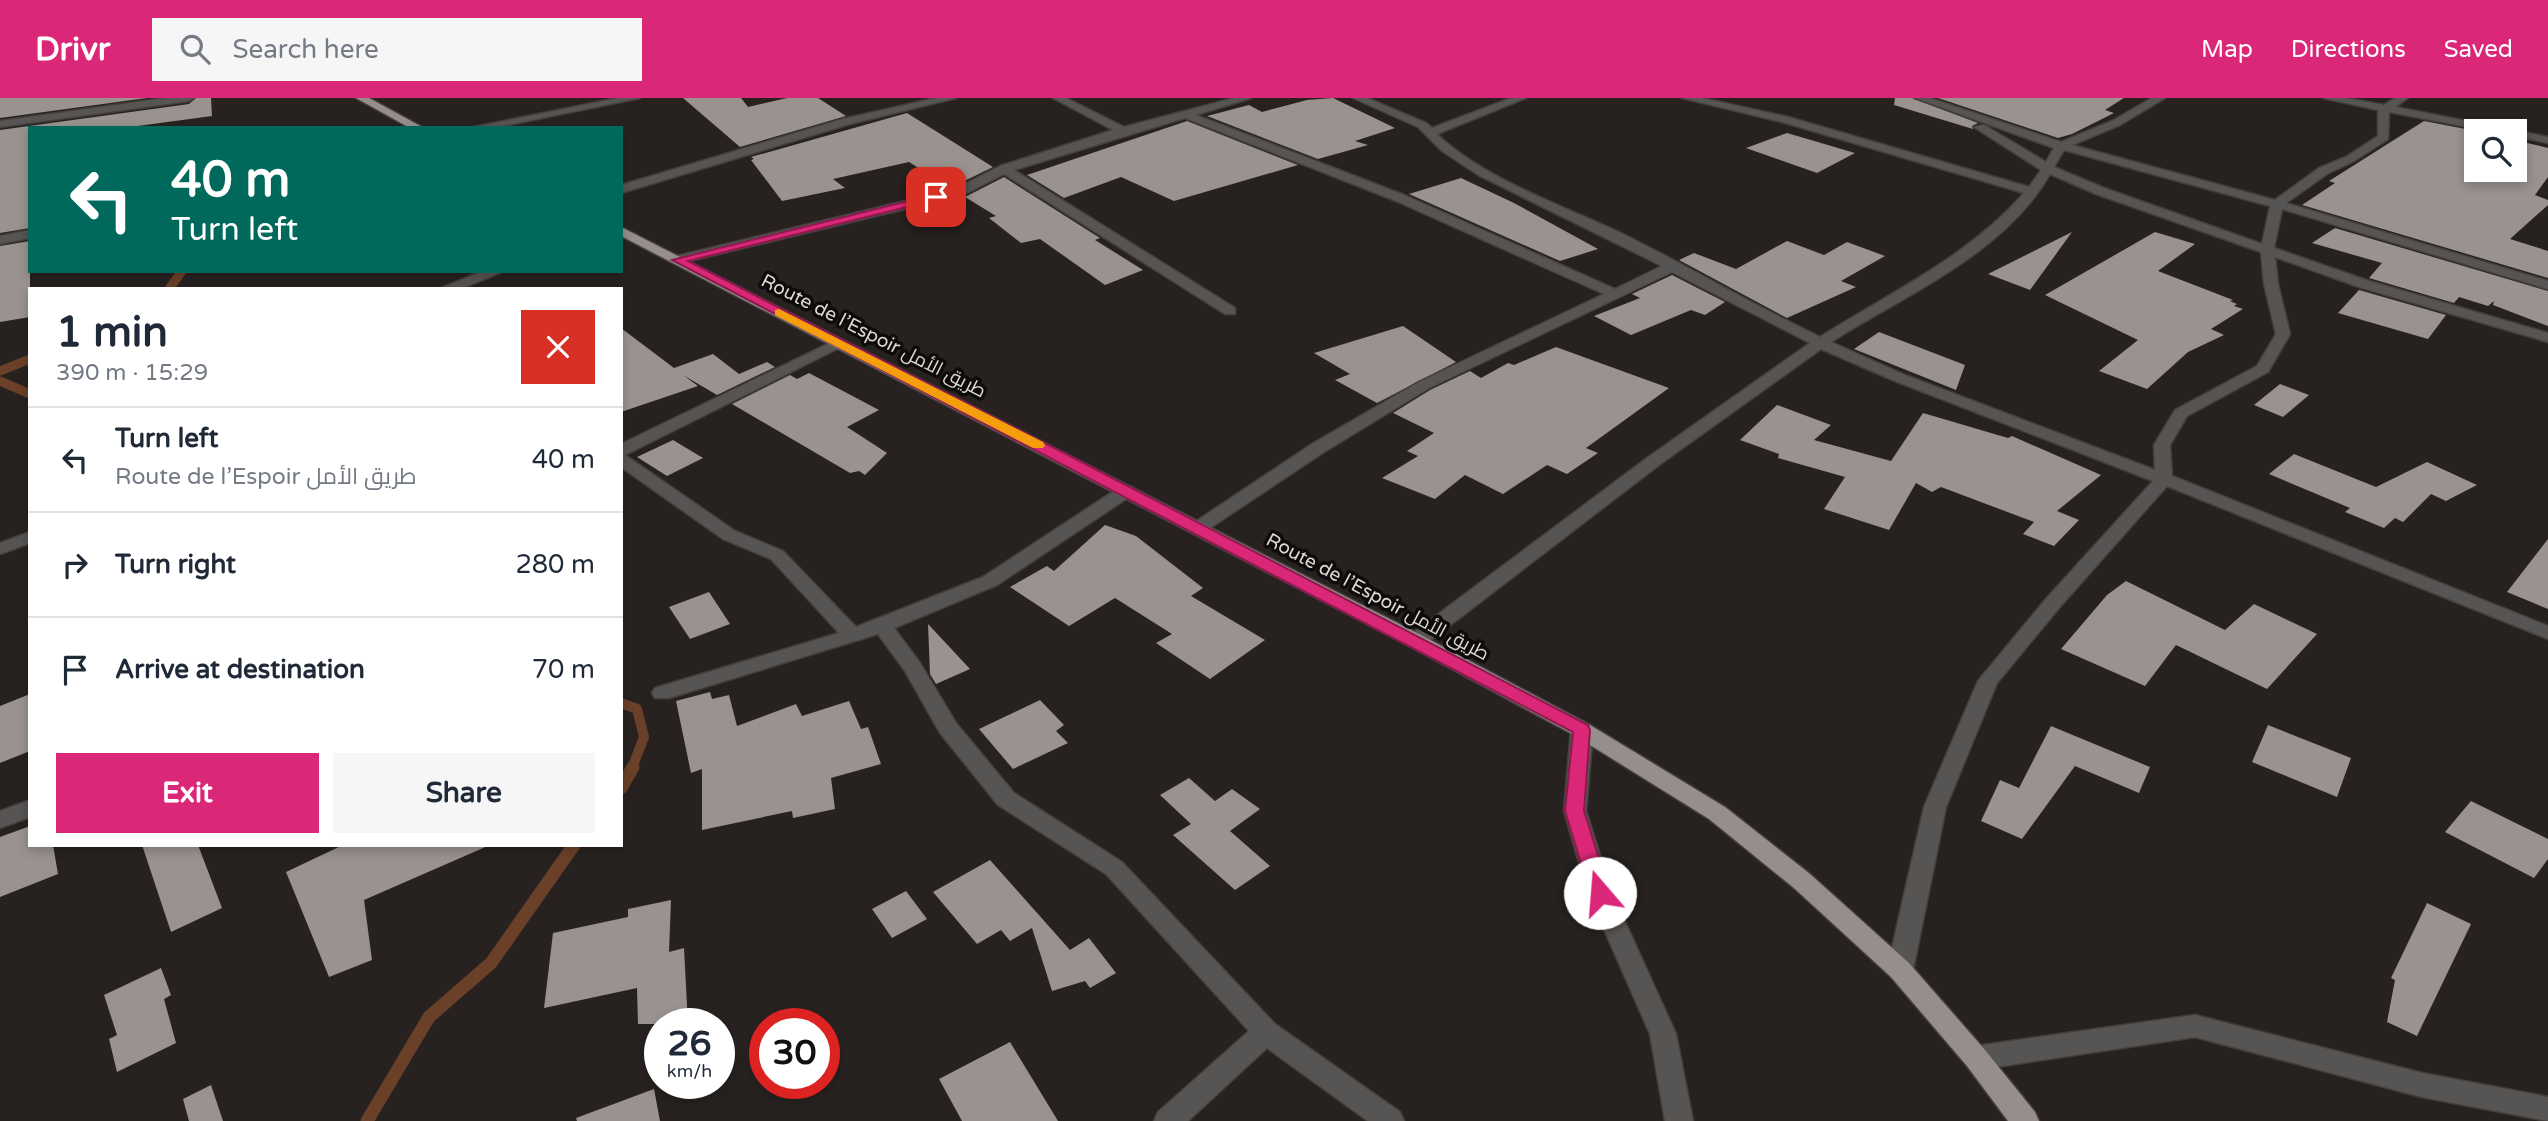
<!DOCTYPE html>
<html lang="en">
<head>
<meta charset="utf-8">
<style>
  :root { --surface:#fff; --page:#f6f6f7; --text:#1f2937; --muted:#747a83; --line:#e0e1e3; --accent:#db2777 }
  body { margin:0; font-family:"Varela Round",Cairo,sans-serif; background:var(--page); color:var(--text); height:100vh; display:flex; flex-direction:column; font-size:26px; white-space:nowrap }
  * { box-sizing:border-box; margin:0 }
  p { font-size:23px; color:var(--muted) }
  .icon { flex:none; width:38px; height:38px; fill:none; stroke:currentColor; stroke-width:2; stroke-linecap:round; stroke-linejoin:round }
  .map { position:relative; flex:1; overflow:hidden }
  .side { position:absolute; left:28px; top:189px; width:595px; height:560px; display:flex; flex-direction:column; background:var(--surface); border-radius:0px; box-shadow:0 4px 10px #0003 }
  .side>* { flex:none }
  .guide { position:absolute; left:28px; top:28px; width:595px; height:147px; border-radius:0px; box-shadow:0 4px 10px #0003; background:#00695c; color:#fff; overflow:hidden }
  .fabs { position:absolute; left:2464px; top:21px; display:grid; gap:14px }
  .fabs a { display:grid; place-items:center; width:63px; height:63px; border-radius:0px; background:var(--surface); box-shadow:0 4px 10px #0003; font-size:35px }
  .speed { position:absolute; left:644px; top:910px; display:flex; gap:14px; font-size:35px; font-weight:700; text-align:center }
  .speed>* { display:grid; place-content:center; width:91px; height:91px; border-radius:50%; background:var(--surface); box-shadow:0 4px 10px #0003; line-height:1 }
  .speed small { font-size:18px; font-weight:400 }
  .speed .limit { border:10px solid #d22; background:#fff; color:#111 }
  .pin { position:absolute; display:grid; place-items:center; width:60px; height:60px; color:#fff; margin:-30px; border-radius:14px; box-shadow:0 4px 10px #0006 }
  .me { position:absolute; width:77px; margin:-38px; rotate:342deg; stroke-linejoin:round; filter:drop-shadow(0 0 5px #0008) }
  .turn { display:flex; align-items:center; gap:24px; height:147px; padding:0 28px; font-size:32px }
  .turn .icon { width:91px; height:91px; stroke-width:2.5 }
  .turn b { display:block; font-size:49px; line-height:60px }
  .round { display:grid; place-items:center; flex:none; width:74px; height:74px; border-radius:0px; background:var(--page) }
  .summary { display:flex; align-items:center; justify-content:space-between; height:119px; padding:0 28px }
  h1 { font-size:42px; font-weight:700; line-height:52px }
  .primary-button { display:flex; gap:14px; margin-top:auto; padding:14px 28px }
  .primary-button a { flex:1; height:80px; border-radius:0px; background:var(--accent); color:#fff; font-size:28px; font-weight:700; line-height:80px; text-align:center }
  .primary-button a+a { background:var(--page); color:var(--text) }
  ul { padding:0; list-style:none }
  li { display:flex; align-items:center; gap:21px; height:105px; padding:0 28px; border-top:2px solid var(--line) }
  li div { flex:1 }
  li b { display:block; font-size:26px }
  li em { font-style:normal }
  header { display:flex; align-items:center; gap:42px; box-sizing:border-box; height:98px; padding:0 35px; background:var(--accent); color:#fff }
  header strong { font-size:33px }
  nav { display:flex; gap:38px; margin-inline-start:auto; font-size:24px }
  .search { width:490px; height:63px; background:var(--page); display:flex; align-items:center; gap:18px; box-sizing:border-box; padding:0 24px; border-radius:0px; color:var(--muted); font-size:26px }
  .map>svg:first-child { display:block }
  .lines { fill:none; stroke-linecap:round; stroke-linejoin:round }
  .stream-far2 { stroke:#6b4029; stroke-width:9 }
  .stream-far1 { stroke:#6b4029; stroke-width:10 }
  .stream { stroke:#6b4029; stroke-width:13 }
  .building { fill:#99928f }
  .minor-casing { stroke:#443f3d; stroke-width:3 }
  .trunk-casing { stroke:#443f3d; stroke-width:3 }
  .minor { fill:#575553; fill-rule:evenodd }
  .trunk { fill:#958e8c; fill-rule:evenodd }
  .route { fill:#db2777; stroke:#8e194d; stroke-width:2 }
  .slow { fill:#f59e0b }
  .labels { text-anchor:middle; stroke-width:7; stroke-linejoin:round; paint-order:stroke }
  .street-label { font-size:19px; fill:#dcd9d7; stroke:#0e0c0b }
</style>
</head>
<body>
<header>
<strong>Drivr</strong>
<div class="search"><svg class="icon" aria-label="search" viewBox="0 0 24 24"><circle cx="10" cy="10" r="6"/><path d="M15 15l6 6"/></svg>Search here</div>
<nav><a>Map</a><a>Directions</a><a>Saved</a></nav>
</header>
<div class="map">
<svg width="2548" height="1023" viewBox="0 0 2548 1023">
  <rect width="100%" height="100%" fill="#272220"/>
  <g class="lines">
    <path class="stream-far2" d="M169,191L182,173
      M0,273L30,261
      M0,283L30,296"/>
    <path class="stream-far1" d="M621,605L637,611L644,639L632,670"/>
    <path class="stream" d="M621,690L633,669
      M367,1023L429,919L491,865L574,747"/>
  </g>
  <path class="building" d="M0,0H147L0,20Z
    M196,0H211L212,18L123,30H30V130L0,135V32L189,6Z
    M683,0H741L748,9L787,0H818L846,18L740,49Z
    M1333,0L1395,30L1355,43L1368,47L1318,61L1207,18L1249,7L1262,14L1307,2Z
    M1895,0H1912L1978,25L1972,28L1973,31L1894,7Z
    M1938,0H2124L2105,12L2114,15L2072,36L2058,40Z
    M907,15L993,69L950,90L909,64L833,81L845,90L782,103L751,62L754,61L751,59Z
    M1187,23L1298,67L1174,103L1121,79L1064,100L1027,77Z
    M2424,23L2476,33V72H2515V42L2548,50V79L2535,97L2548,102V107L2510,141L2548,153V180L2302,107L2335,85L2329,83Z
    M1787,35L1855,55L1817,75L1746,50Z
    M1004,79L1100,140L1095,142L1143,172L1105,187L1040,141L1021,145L989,120L996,118L965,99Z
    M1461,80L1514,105L1598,151L1560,163L1409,96Z
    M2335,130L2548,193V228L2493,207L2494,203L2488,208L2459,199L2454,205L2369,180L2382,165L2312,145Z
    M2072,134L2030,192L1988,176Z
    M2155,134L2195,146L2158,173L2233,202L2230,203L2237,206L2234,208L2243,211L2211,231L2224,237L2188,254L2147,291L2099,273L2138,242L2045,197Z
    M30,143V219L0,224V148Z
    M1787,143L1824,157L1847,144L1885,158L1841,183L1856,189L1787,220L1679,162L1694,155L1736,171Z
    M1672,177L1725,204L1705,217L1691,212L1631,237L1594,218L1640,200L1632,196Z
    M2359,192L2446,217L2428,241L2338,215Z
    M1403,228L1456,264L1377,305L1335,282L1350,276L1314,255Z
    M621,230L674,270L713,256L739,276L767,264L775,269L717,297L683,277L698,288L621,314Z
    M1879,234L1965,267L1956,292L1854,251Z
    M1556,249L1669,290L1586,350L1598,355L1567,376L1547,367L1503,396L1465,377L1435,401L1382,380L1418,358L1407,353L1434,335L1393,315L1430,292L1470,273L1481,280L1508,265L1514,267Z
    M809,275L879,312L847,329L887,355L865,377L859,373L850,375L732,306L790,277L797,281Z
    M2280,286L2309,297L2283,319L2254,307Z
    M1777,307L1831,327L1814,342L1891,363L1923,315L2008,340L2012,338L2101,377L2057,413L2079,422L2054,448L2023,436L2034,424L1941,389L1932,394L1916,385L1889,432L1824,411L1845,379L1778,360L1779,356L1740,342Z
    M673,342L703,360L667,378L637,359Z
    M2294,356L2376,389L2427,364L2477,387L2446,403L2431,396L2403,424L2395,420L2384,430L2345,414L2350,410L2269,376Z
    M1105,427L1136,438L1203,490L1191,498L1265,542L1210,581L1156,545L1172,536L1115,500L1069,528L1010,489L1047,468L1054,473Z
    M2548,441V511L2507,494Z
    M2126,483L2225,532L2254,506L2317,536L2267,591L2176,547L2145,588L2061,551L2107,497Z
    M709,494L730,526L690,541L669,509Z
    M928,526L970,571L936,586L930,576Z
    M710,594L712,601L729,597L737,628L796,606L802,618L849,603L861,631L868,629L881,666L831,680L835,711L793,720L792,713L702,732V671L691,675L676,603Z
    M30,596V653L0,665V608Z
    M1040,602L1064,627L1056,633L1068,645L1013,671L979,631Z
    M2268,627L2351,660L2337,699L2252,664Z
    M2051,628L2150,669L2139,695L2075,668L2022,741L1981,723L2000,682L2019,690Z
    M1189,680L1215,703L1232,691L1260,711L1230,733L1270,768L1235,792L1173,737L1191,726L1160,697Z
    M2471,703L2548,741V761L2534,780L2445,734Z
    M30,728V747H53L58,776L0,799V739Z
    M142,747H198L222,810L171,834Z
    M343,747H490L364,802L372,862L329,879L286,774Z
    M990,762L1070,852L1089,840L1116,875L1090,890L1085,883L1052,893L1032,830L1010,843L1001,832L977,846L933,794Z
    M906,793L927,821L892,840L872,811Z
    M671,802L669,854L684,850L688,926H638L637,890L544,910L553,835L628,819V811Z
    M2427,805L2471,826L2417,938L2387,924L2395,882L2391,880Z
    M161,870L171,897L164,901L176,945L117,974L109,941L117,937L104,897Z
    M1010,944L1058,1023H962L939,981Z
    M211,987L223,1023H189L183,1001Z
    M654,991L660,1023H577L576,1020Z"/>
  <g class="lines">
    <defs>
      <path id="minor" d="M166,0H194L189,3L0,29V23Z
        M618,0H640L493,30H469Z
        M936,0H956L850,26L621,95V87L843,21Z
        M1053,0H1066L1124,29L1234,0H1251L1196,17L1404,97L1615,191L1662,168L1480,78L1442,53L1418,29L1353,0H1367L1426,25L1432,30L1511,0H1526L1437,36C1483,81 1567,109 1625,137C1691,170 1753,207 1820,239C1891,194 1968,159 2024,95L1782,24L1682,0H1702L1788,19L2029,89L2041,72L1974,29L1984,27L2046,64L2054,50L1915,0H1930L2061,44L2112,23L2152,0H2165L2120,27L2072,47L2275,102L2319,70L2346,59L2378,38V12L2323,0H2345L2384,7L2395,0H2408L2395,9L2548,39V45L2515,38V33H2489L2389,14L2388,41L2354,63L2327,76L2286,105L2548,183V191L2282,111L2274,150L2369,183L2548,235V244L2359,189L2275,159L2278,186L2290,236L2268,274L2187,318L2170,347L2172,378L2548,528V541L2167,388L2059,510L1997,585L1946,709L1913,872L1909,879L1900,882L1891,879L1887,872L1924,709L1978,583L2045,502L2153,383L1895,283L1821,251L1659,367L1423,548H1409L1406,543L1409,538L1647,360L1810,245L1672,174L1429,290L1324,354L1204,434H1192L1189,430L1192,426L1312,346L1419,284L1604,196L1396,103L1185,20L1014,72L1235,210V216H1225L1004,76L963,97L677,166L670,162L677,158L955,91L1000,68L1113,32ZM2064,52L2270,108L2262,146L2104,90L2054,69ZM2050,76L2096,96L2261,154L2264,186L2276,236L2257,268L2175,312L2154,347L2155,372L1905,277L1831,244C1907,196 2005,155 2050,76Z
        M30,132V140L0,146V138Z
        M483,173H504L460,191H439Z
        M838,241L845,245L843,248L625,357L735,433L783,453L856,529L983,479L1120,389H1132L1135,393L1132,397L997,487L894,530L920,565L956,625L1014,695L1122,764L1275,926L1400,1014L1404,1023H1368L1267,950L1188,1023H1154L1158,1014L1249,933L1106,776L998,707L940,635L905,573L878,536L669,600H655L652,595L655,590L839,535L771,461L723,441L621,369V346Z
        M30,434V445L0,456V445Z
        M1582,625L1590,627L1593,632L1586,713L1612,795L1676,936L1693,1023H1665L1650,936L1588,795L1564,713L1571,632L1574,627Z
        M30,702V719L0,730V713Z
        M2195,917L2422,975L2548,999V1023L2422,999L2195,939L1976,972L1967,968L1963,960L1967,952L1976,948Z"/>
      <path id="trunk" d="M356,0H369L424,30H410Z
        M621,129L1423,538L1590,627L1725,709L1810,776L1909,865L1985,952L2035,1014L2039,1023H2008L1967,968L1891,879L1794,790L1709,721L1574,637L1409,548L621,138Z"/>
    </defs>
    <use href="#minor" class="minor-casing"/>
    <use href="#trunk" class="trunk-casing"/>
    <use href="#minor" class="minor"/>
    <use href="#trunk" class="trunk"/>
  </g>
  <path class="route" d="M936,96L940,97V101L688,163L1070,358L1588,627L1590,632L1584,713L1610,795L1607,800L1600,802L1593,800L1590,795L1565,713L1573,634L672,162Z"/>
  <path class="slow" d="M779,211L1043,344L1045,347L1043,350H1033L775,217V212Z"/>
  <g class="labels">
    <g class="street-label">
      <text transform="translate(874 237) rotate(27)" y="7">Route de l’Espoir طريق الأمل</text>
      <text transform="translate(1378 498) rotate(28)" y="7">Route de l’Espoir طريق الأمل</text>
    </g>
  </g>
</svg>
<div class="fabs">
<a><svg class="icon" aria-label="search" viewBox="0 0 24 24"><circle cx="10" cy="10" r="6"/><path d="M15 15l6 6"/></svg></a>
</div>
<div class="speed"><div>26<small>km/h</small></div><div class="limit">30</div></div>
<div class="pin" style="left:936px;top:99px;background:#d93025"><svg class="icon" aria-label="arrive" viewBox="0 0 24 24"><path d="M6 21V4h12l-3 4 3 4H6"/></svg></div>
<svg class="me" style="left:1600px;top:795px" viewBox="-20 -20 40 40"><circle r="19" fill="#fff"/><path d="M0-13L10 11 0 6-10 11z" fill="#db2777"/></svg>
<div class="guide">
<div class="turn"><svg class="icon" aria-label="left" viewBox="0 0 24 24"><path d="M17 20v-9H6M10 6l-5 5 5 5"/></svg><div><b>40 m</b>Turn left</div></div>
</div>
<section class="side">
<div class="summary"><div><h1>1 min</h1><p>390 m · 15:29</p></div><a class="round" style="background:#d93025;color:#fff"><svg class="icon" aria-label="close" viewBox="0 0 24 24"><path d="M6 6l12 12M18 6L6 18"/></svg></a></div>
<ul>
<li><svg class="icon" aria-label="left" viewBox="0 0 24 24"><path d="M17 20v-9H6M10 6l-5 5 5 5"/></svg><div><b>Turn left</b><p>Route de l’Espoir طريق الأمل</p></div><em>40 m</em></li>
<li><svg class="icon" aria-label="right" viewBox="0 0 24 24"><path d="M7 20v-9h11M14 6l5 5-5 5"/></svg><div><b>Turn right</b></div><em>280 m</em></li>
<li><svg class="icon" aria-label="arrive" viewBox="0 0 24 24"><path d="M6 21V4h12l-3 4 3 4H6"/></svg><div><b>Arrive at destination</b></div><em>70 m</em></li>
</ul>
<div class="primary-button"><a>Exit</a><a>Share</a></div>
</section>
</div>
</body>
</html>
